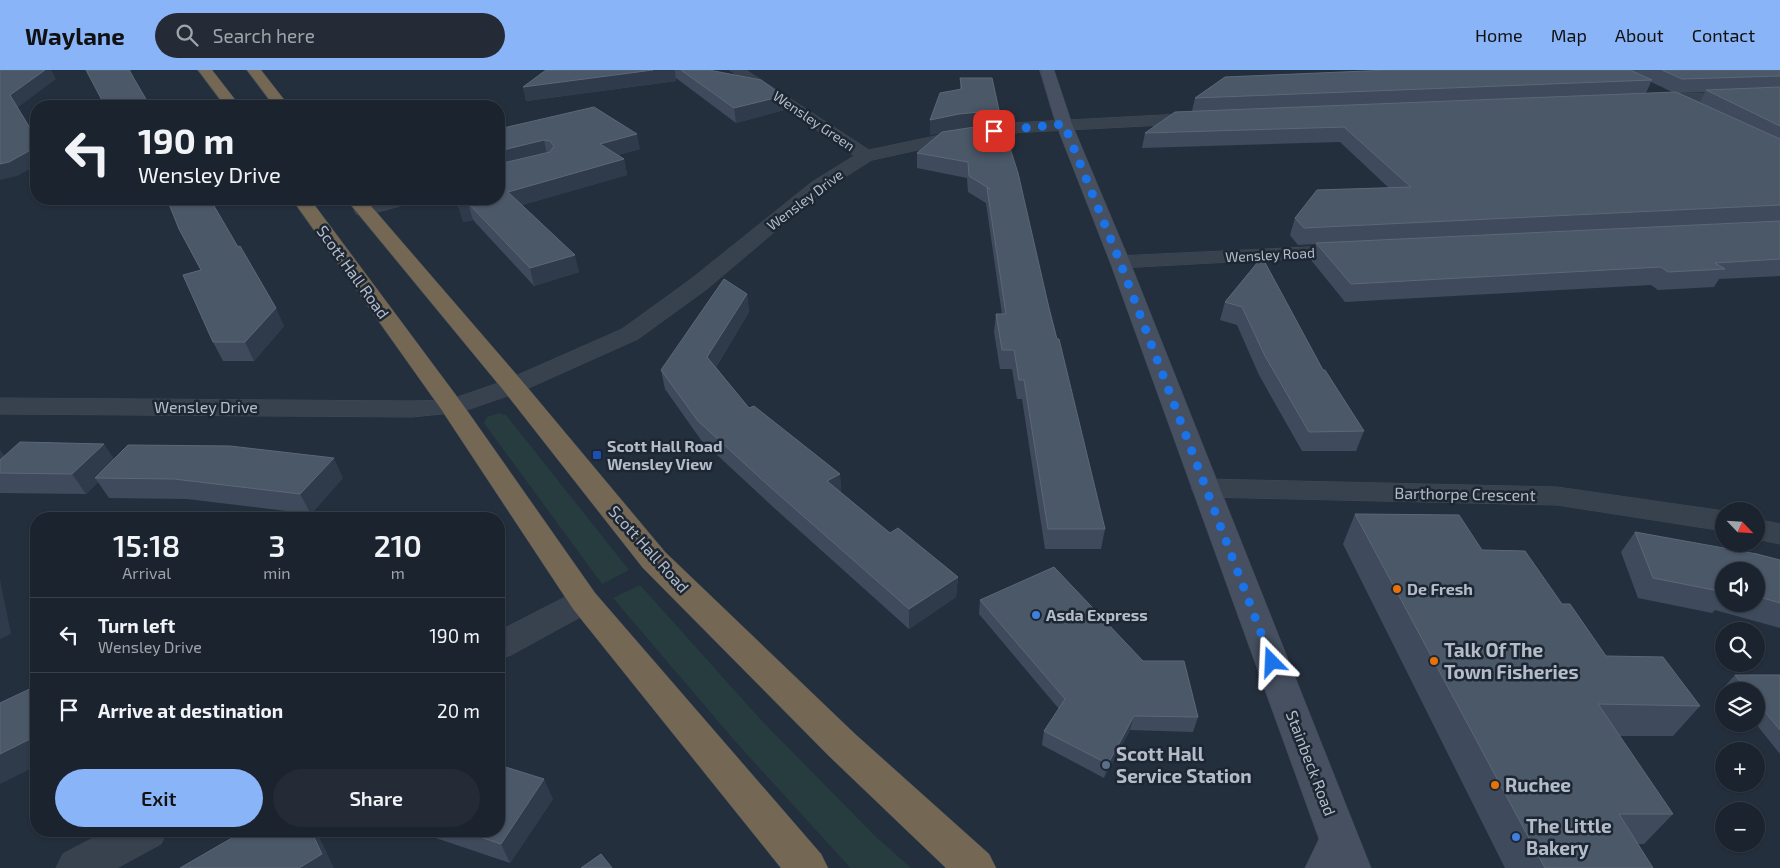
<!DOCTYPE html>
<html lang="en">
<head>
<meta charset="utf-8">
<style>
  :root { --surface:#1b232e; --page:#242b36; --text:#f1f3f6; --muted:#a0a4aa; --line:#39404a; --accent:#8ab4f8 }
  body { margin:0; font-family:"Exo 2",sans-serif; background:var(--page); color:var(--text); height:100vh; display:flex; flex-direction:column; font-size:19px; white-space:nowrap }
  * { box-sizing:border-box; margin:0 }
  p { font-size:16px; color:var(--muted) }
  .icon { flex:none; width:28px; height:28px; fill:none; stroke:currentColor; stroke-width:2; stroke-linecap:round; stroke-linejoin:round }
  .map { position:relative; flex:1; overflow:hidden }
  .details { position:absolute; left:30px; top:442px; width:475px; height:325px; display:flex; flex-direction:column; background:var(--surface); border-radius:20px; box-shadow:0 1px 4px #0004,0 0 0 1px var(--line) }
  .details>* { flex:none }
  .hud { position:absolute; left:30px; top:30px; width:475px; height:105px; border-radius:20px; box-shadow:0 1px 4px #0004,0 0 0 1px var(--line); background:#1b232e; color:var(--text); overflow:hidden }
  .needle { width:32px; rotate:115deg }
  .fabs { position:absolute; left:1715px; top:432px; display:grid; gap:10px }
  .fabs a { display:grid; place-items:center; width:50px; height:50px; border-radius:50%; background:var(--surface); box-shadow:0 1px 4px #0004,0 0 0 1px var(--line); font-size:25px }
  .pin { position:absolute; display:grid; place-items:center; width:42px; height:42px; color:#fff; margin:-21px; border-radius:10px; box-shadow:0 2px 8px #0006 }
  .me { position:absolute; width:55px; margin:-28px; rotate:339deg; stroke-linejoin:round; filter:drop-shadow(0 0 4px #0008) }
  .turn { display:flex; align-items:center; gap:18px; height:105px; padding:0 25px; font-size:22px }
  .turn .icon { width:65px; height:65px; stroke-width:2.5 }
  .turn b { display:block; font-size:35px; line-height:42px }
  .eta { display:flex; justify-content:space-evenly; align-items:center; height:85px; text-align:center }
  .eta b { font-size:30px; font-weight:600; line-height:35px }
  .button { display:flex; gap:10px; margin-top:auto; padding:10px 25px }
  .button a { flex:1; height:58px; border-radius:30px; background:var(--accent); color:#111; font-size:20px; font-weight:600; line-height:58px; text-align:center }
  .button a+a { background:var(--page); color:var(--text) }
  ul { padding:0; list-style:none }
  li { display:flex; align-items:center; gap:15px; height:75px; padding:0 25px; border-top:1px solid var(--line) }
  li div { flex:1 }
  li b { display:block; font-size:19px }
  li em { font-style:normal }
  header { display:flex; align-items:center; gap:30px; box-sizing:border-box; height:70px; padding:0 25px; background:var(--accent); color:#111 }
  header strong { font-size:24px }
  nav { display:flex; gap:28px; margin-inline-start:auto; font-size:18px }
  .search { width:350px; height:45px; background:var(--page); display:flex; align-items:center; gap:12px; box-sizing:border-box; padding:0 18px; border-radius:28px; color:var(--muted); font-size:19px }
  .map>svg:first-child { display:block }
  .green { fill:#263c3f }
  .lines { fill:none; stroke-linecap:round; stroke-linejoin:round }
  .street-casing { stroke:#414a57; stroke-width:1 }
  .secondary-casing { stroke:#414a57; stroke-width:1 }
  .highway-casing { stroke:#434c59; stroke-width:1 }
  .street { fill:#38414e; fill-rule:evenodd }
  .secondary { fill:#465061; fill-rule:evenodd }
  .highway { fill:#746855; fill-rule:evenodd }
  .wall { fill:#3f4b5c; fill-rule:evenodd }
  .shaded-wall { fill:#2f3b4b }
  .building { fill:#4b5868; stroke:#5c6777 }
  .route { stroke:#1a73e8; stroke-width:9; stroke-dasharray:0 16.2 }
  .transit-dot { fill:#1a4fb4; stroke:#1d2633; stroke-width:2 }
  .food-dot { fill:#e8710a; stroke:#1d2633; stroke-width:2 }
  .shop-dot { fill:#3f7fe0; stroke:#1d2633; stroke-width:2 }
  .service-dot { fill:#5c6f8a; stroke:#1d2633; stroke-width:2 }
  .labels { text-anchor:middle; stroke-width:5; stroke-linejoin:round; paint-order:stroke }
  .far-street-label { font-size:14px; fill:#b4bcc9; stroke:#1d2633 }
  .street-label { font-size:16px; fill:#b4bcc9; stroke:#1d2633 }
  .poi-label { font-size:16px; font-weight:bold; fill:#b4bcc9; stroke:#1d2633; text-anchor:start }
  .near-poi-label { font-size:19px; font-weight:bold; fill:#b4bcc9; stroke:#1d2633; text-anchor:start }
</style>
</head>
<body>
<header>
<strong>Waylane</strong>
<div class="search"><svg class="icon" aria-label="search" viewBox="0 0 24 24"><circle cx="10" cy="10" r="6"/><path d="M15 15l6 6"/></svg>Search here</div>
<nav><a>Home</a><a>Map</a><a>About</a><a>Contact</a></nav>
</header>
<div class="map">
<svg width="1780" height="798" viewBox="0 0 1780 798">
  <rect width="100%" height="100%" fill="#242f3e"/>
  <path class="green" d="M499,343L506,345L629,500L602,514L484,353L487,347Z
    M640,515L762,651L875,766L911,798H850L845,792L734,670L613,528Z"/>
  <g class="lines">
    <defs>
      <path id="street" d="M730,0H746L869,80L959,61L1011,53L1201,43L1207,45L1209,48L1207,51L1201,53L1011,63L959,71L872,90L824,120L707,219L638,269L522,321L461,342L412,347L0,344V328L412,331L449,330L504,311L622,259L691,209L812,112L854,86Z
        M1780,21V29L1651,33L1646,32L1644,29L1646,26L1651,25Z
        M384,129H414L411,133L363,146L356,144L354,140L356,136Z
        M1352,175L1359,177L1362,181L1359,185L1120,198L1113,196L1110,192L1113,188L1120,186Z
        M1205,409L1557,417L1724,441V461L1557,435L1205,427L1195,425L1191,418L1195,411Z
        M1756,449L1780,454V474L1756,469Z
        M584,519L595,523L600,531L595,539L511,585L499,589V561L573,523Z
        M107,761H167L161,774L117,798H56L63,784Z"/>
      <path id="secondary" d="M1040,0H1054L1072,54L1130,192L1371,798H1305L1319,769L1110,192L1056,54Z"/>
      <path id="highway" d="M198,0H212L240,36H225Z
        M247,0H261L289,36H274Z
        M292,129H310L461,332L595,523L821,784L828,798H781L573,539L441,339Z
        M346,129H365L522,311L665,482L855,664L989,784L996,798H946L829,686L643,498L504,321Z"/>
    </defs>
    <use href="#street" class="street-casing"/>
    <use href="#secondary" class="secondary-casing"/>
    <use href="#highway" class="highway-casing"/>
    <use href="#street" class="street"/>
    <use href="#secondary" class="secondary"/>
    <use href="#highway" class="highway"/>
  </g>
  <path class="wall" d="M546,0H709L783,26L784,40L736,53L676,8V11L526,31L523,17Z
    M1384,0H1780V206L1719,209L1714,217L1658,220L1651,215L1345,232L1311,190L1316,174L1298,175L1290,165L1295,148L1389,118L1340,72L1142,78L1145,63L1192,41L1195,28ZM1651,12L1662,17L1672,22L1646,23ZM1705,22L1700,32L1679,23Z
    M960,8L998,54L1006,78L1049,238L1105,459L1101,479H1045L1022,329H1017L1012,299H1000L994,262L996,244H1002L986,133L968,122L967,108L917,98V83L940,63L930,65L960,20Z
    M499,59L640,79L618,85L624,89L627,105L522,135L579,202L534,216L473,150L463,152V129H499Z
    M166,129H210L284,256L254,291H223L213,272L201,200L179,159L170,136Z
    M1262,187L1323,300L1364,361L1356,381H1302L1259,305L1237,255L1220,250L1225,232Z
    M747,224L749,242L716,297L749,338L840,404L841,423L890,463L958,507L956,527L909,559L772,436L701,370L665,319L661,300Z
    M0,380L4,386L114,389L343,408L311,444L187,429L109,428L98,412L86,424L0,423Z
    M1355,444L1482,480L1562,534L1606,586L1700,636L1673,666H1619L1673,744L1644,774H1638L1653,798H1505L1343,474Z
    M1635,462L1780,490V558L1715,540L1712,543L1638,528L1621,482ZM1724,501H1756V534H1724Z
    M980,530L1198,647L1193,662L1130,660L1104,708L1042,675L1044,661L1059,639L979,544Z
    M1735,605H1780V684L1756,654V621H1730L1725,616Z
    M553,729L510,793L415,761H499Z"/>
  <path class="shaded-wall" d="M45,0H51L56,9L17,38L10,25Z
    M128,0H131L133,5L131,6Z
    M653,0H675L676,11L526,31L523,17Z
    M783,26L784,40L736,53L734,38Z
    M999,40L998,55L959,59L930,65V50L959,44Z
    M637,64L640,79L603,89L600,74Z
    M544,70L547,85L499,97V81Z
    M36,77V96L17,106L0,110V94Z
    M624,89L627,105L512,138L508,122Z
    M468,133L473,150L463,152L458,136Z
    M575,185L579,202L534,216L530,198Z
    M747,224L749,242L710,306L707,287Z
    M276,238L284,256L254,291L245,272Z
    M104,374L117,393L95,408L98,412L86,424L72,404Z
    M0,380L10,394L0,402Z
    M334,388L343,408L311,444L300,424Z
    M840,404L841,424L827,411Z
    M958,507L956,527L909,559V539Z
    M0,510L11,564L0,569Z
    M1134,646L1130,660L1104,708L1108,694Z
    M36,666V696L0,714V684Z
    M544,709L553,729L510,793L501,774Z
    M311,761H316L334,798H299Z"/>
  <path class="building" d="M0,0H45L10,25L36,68V77L9,92L0,94Z
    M86,0H129L150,36H105Z
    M546,0H653L523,17Z
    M681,0H709L761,10L783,26L734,38Z
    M1388,0H1630L1652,10L1195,28L1225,7L1389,0Z
    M1662,0H1780V6L1682,9Z
    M960,8H992L999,40L959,44L930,50L940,23L962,19Z
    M1780,17V56L1706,20Z
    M1676,22L1780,69V135L1304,158L1295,148L1317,120L1411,117L1344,57L1145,63L1175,42Z
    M594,37L637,64L600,74L624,89L508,122L575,185L530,198L468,133L458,136L463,129H499V94L550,82L554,76L550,71L544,70L499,81V59Z
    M1001,53L1006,78H1010L1018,103L1049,238L1057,269H1059L1105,459H1048L1024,310H1019L1014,280H1002L996,244H1006L987,118L990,119L969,106L968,92L917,83L942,62Z
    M167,129H210L238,177L240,176L247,188L276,238L245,272H213L183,205L201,200L179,159Z
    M1780,151V189L1715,193L1725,199L1668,202L1661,197L1351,214L1316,173Z
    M1262,187L1323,300H1325L1364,361L1309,362L1265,286L1242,237L1225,232Z
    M724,209L747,224L707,287L749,338L754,336L840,404L827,411L890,463L898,458L958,507L909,539L769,416L698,351L661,300Z
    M20,372L104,374L72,404L0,403V390Z
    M128,375L230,376L334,388L300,424L174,409L95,408Z
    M1355,444L1459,445L1482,480L1525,481L1562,534H1570L1606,586L1663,587L1700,636L1598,634L1673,744H1619L1653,798H1545Z
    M1635,462L1757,484L1780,490V533L1756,526V501H1724V522L1653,508Z
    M1054,497L1143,591H1184L1198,647L1134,646L1108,694L1044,661L1065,629L980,530Z
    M1735,605H1780V660L1756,631V621H1748Z
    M36,616V666L0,684V633Z
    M499,695L544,709L501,774L463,761H499Z
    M244,761H311L322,784L299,798H180Z
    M601,784L612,798H581Z"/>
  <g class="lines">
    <path class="route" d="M994,61L1064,54L1120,192L1272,592"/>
  </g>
  <rect class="transit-dot" x="592" y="380" width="10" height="10" rx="2.5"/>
  <g class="food-dot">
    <circle cx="1397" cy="519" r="5"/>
    <circle cx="1434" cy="591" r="5"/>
    <circle cx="1495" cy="715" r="5"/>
  </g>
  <g class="shop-dot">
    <circle cx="1036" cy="545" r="5"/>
    <circle cx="1516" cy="767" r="5"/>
  </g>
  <circle class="service-dot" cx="1106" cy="695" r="5"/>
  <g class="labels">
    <g class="far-street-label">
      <text transform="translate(814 51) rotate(34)" y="5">Wensley Green</text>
      <text transform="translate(805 130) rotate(-37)" y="5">Wensley Drive</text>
      <text transform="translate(1270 185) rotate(-3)" y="5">Wensley Road</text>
    </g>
    <g class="street-label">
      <text transform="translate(353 202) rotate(54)" y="6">Scott Hall Road</text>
      <text x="206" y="343">Wensley Drive</text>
      <text transform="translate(1465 424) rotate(1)" y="6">Barthorpe Crescent</text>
      <text transform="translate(649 479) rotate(48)" y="6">Scott Hall Road</text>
      <text transform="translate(1311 693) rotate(69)" y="6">Stainbeck Road</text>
    </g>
    <g class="poi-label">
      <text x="607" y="382">Scott Hall Road<tspan x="607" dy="18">Wensley View</tspan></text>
      <text x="1407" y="525">De Fresh</text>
      <text x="1046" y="551">Asda Express</text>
    </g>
    <g class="near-poi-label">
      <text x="1444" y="587">Talk Of The<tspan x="1444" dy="22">Town Fisheries</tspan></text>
      <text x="1116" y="691">Scott Hall<tspan x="1116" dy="22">Service Station</tspan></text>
      <text x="1505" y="722">Ruchee</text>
      <text x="1526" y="763">The Little<tspan x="1526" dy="22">Bakery</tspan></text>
    </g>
  </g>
</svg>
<div class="fabs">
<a><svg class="needle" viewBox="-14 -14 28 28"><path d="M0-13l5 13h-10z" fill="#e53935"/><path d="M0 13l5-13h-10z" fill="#a0a4aa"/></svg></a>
<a><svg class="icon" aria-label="sound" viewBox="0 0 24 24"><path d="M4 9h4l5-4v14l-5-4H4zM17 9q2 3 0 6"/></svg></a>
<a><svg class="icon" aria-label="search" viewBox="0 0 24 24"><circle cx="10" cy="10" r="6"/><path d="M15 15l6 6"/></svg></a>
<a><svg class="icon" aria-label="layers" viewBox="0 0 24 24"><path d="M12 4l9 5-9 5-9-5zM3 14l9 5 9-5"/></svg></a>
<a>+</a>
<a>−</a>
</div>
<div class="pin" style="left:994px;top:61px;background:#d93025"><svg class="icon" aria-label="arrive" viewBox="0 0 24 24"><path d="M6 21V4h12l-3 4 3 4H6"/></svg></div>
<svg class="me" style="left:1272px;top:592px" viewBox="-20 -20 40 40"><path d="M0-17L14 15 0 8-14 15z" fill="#1a73e8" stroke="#fff" stroke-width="4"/></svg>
<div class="hud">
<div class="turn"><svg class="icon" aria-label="left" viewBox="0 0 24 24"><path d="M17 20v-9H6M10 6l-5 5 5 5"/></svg><div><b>190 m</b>Wensley Drive</div></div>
</div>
<section class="details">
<div class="eta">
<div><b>15:18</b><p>Arrival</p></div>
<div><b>3</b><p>min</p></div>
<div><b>210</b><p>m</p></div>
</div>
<ul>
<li><svg class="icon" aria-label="left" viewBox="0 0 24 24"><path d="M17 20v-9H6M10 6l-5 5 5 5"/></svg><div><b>Turn left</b><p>Wensley Drive</p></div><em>190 m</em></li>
<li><svg class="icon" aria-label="arrive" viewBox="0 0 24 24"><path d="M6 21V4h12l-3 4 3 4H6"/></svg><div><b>Arrive at destination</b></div><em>20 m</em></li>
</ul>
<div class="button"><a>Exit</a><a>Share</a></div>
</section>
</div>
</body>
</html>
